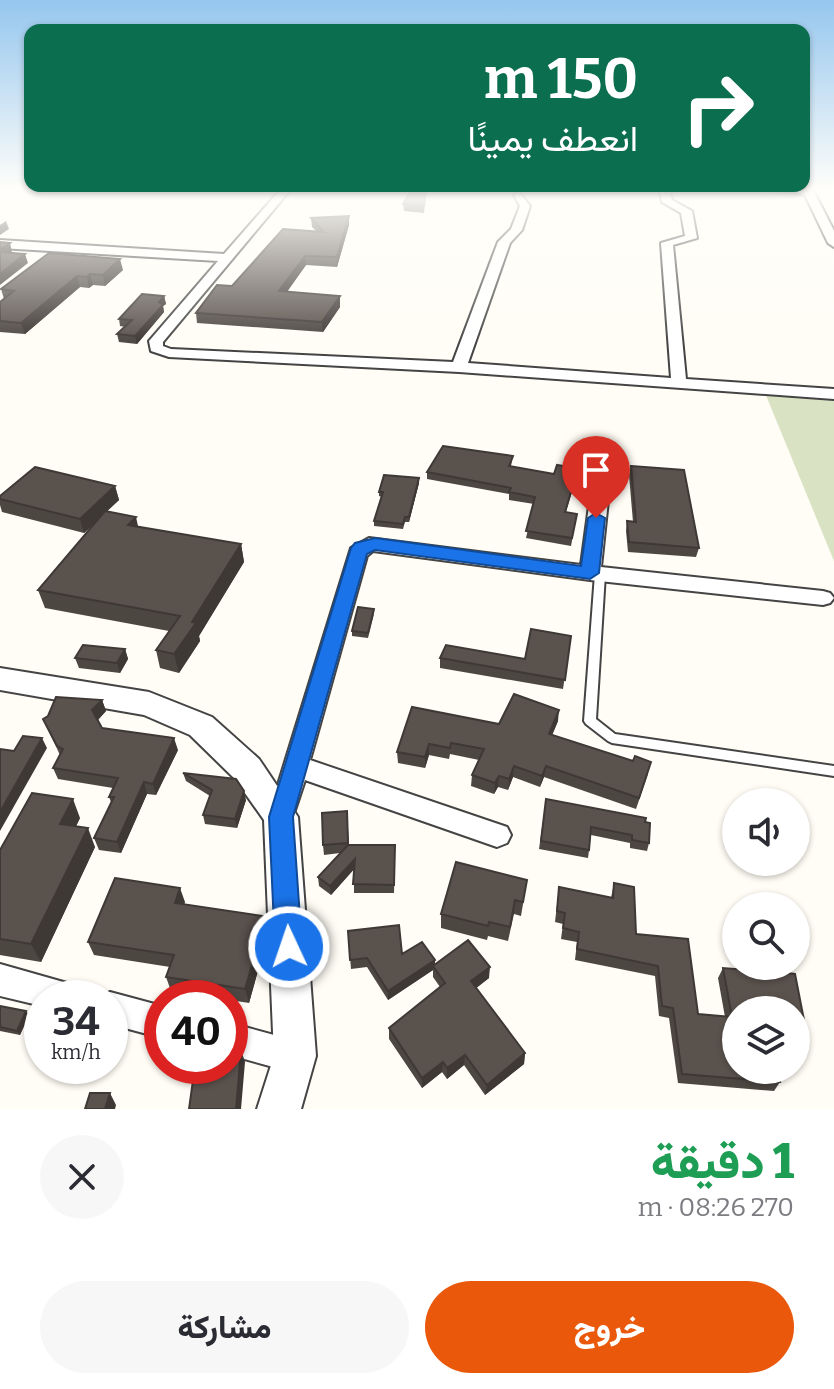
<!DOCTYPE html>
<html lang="ar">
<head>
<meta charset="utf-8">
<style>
  :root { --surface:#fff; --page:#f7f7f7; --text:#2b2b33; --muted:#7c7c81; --accent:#ea580c }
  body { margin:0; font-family:Bitter,Vazirmatn,serif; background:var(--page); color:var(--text); direction:rtl; height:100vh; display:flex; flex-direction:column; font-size:30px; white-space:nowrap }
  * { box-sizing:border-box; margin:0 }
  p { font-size:26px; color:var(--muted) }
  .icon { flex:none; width:44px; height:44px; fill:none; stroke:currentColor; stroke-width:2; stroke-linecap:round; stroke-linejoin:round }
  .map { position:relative; height:1109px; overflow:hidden; direction:ltr }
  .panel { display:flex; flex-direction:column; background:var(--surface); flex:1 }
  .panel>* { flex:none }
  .hud { position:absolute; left:24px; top:24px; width:786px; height:168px; border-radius:16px; box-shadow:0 2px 6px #0004; direction:rtl; background:#0b6e4f; color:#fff; overflow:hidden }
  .buttons { position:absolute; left:722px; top:788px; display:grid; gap:16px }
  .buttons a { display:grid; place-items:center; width:88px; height:88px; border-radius:50%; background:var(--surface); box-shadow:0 2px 6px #0004; font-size:40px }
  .speed { position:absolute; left:24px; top:980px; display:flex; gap:16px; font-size:40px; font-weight:700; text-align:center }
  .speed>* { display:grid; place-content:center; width:104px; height:104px; border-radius:50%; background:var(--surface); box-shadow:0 2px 6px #0004; line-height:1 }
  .speed small { font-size:20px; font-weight:400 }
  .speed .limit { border:12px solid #d22; background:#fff; color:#111 }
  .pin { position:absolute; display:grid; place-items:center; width:68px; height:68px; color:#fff; margin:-82px -34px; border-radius:50% 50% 50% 0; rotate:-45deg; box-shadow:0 0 8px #0007 }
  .pin .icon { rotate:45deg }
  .me { position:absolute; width:88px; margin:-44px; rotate:357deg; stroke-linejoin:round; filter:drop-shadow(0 0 6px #0008) }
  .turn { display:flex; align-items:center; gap:28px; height:168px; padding:0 40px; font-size:36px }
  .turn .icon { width:104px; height:104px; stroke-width:2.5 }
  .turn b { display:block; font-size:56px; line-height:68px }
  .round { display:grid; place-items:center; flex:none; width:84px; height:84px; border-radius:42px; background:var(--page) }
  .overview { display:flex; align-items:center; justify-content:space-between; height:136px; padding:0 40px }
  h1 { font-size:48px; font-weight:800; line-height:60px; color:#1e9e55 }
  .primary-button { display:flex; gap:16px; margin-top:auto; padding:16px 40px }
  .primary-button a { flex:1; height:92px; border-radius:48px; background:var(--accent); color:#fff; font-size:32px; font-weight:800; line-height:92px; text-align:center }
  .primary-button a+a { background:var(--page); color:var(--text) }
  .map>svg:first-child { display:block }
  .cemetery { fill:#d9e3c4 }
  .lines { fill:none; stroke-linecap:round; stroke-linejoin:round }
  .service-casing { stroke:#444; stroke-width:4 }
  .minor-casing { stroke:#444; stroke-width:4 }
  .tertiary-casing { stroke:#444; stroke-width:4 }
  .service { fill:#fff; fill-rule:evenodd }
  .minor { fill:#fff; fill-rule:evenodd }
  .tertiary { fill:#fff; fill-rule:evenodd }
  .wall { fill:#4d4742 }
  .shaded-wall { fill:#3f3936 }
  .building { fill:#5a524d; stroke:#3f3936; stroke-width:2 }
  .route { fill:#1a73e8; stroke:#114b97; stroke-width:2 }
</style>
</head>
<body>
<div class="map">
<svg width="834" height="1109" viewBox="0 0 834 1109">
  <rect width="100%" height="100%" fill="#fffdf5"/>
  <path class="cemetery" d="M765,393L834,398V561Z"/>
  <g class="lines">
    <defs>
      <path id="service" d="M600,571L605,574L596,719L615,734L834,766V776L612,743L608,741L586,724L584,721L595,574Z"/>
      <path id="minor" d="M281,189H291L163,342V346L171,349L453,362L498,242L511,229L520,206L514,195L519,192L530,206L522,230L510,243L468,363L671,378L661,243L685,236L681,213L662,202L659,189H669L672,200L692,211L697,238L673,245L686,379L834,389V399L459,372L169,357L151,351L149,341L218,261L0,248V240L224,254Z
        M775,189L813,190L834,231V247L828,243L805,195Z
        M600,485L609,491L601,567L823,591L830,593L834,598L830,603L823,605L590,580L373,551L367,556L310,760L507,827L511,835L507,843L497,847L305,780L290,825L281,829L272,825L268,817L351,548L369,538L581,565L591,491Z
        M0,964L81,987L86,998H42V1006L0,996Z
        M110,992L162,1006V1038L110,1024V998H98Z
        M230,1023L307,1044L312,1056L307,1068L295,1073L230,1055Z"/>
      <path id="tertiary" d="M0,668L149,692L212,717L259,759L298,817L316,1056L301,1109H257L274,1056L264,820L235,779L190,735L144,715L0,690Z"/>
    </defs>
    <use href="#service" class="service-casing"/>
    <use href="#minor" class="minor-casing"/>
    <use href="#tertiary" class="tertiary-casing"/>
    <use href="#service" class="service"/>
    <use href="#minor" class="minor"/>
    <use href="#tertiary" class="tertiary"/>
  </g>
  <path class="wall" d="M318,189H358L357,192L318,190Z
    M426,192L424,213L404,211L403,204Z
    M349,216V225L337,267L306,265L287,292L340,307L323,332L197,323L196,313L232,286L316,231L312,227L311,218Z
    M49,253L123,270L105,286L93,285L89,288L80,287L25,334L0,332V302L4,299L1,289Z
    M164,296L166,304L163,306L164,312L137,344L119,342L117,334L125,327L120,326L119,319Z
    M513,456L511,466L554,474L587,470L581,493L572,492L566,512L577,514L571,546L526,538L534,504L509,500V494L427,479V472Z
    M631,466L699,548L696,557L628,552L626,531L627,521L633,522L629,475Z
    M419,483L409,522H405L403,529L374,526V521L382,497L379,496V492Z
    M115,486L119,500L107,511L138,527L241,544L244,562L199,636L200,641L179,673L160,668L156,650L169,631L45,608L38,590L93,525L84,533L2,512L0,505V496Z
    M374,614L368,638L352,636V631Z
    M571,636L563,689L440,668V658L525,659Z
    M125,649L128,659L120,673L79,668L75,658Z
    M102,700L106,711L98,720L102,728L178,750L156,795L147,794L121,853L99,850L94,838L111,802L109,797L113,788L58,779L53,768L60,755L43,719Z
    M558,721L552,735L648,774L636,809L544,777L540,787L513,777L508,790L498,787L494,794L471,786L472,775L479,760L450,754L449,759L429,755L425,768L398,763L397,752L499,724Z
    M183,773L246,800L237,828L205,824L203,815L210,796L186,781Z
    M546,799L649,843L647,851L630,848V843L591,835L588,858L539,849Z
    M347,811L349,845L395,854L394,893H354V869L331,895L319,886L318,877L340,853L324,855L323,845Z
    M80,818L76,826L95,847L41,962L0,955V850Z
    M527,880L521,916L514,914L508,941L488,936L487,940L441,928V914Z
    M614,883L636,934L698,1014L725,1017L718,978L723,968L741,969V966H768L769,971L804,1020L798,1030H796V1010H736L780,1082L774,1091L678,1083L669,1018L659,1016L655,976L575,960L577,942L561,939L563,924L555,922L559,887L611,898Z
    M185,902L184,904L263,916L266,929V942L249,1003L230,1000V998H219L171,991L166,977L170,967L94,955L88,942Z
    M348,931L402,954L489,978L476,988L525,1053L524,1064L485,1095L464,1065L447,1079L442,1072L422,1088L389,1039V1028L440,987L433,977V970L388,1000L367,967L351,969Z
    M0,1006L29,1015L20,1035L0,1031Z"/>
  <path class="shaded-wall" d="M349,216V225L337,267V257Z
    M6,221L9,229L0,235V225Z
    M10,243L12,252L0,261V250Z
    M25,254L28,263L0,285V274Z
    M305,256L306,265L280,301L279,291Z
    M120,259L123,270L105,286L103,275Z
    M90,274L93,285L89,288L87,277Z
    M77,276L80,287L25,334L21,323Z
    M164,296L166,304L163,306L164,312L137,344L135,336Z
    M340,296V307L323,332L322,322Z
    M419,478V483L409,522V517Z
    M115,486L119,500L84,533L80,519Z
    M136,517L140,535L128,525Z
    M241,544L244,562L199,636L200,641L179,673L174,654L192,622Z
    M125,649L128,659L120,673L117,663Z
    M102,700L106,711L96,722L92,710Z
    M559,710L558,721L548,745L549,734Z
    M42,738L47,748L0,831V812Z
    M174,738L178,750L156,795L153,784Z
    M429,744V755L425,768V757Z
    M514,766L513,777L508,790L509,779Z
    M546,766L544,777L540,787L542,776Z
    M499,776L498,787L494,794L495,783Z
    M144,782L147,794L121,853L117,842Z
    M244,791L246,800L237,828L235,819Z
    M73,799L80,818L68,843L60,824Z
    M88,828L95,847L41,962L31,944Z
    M355,859L356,867L331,895L330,886Z
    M180,888L185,902L179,917L175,903Z
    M263,916L266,929V942L249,1003L245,989Z
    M435,960V968L433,966V970L388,1000V991Z
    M490,967L489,978L470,993L471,981Z
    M26,1011L29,1015L20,1035L17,1031Z
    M241,1050L245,1062L241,1109H236Z
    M525,1053L524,1064L485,1095L487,1085Z
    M465,1055L464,1065L447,1079V1068Z
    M443,1062L442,1072L422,1088V1078Z
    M110,1093L116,1105L115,1109H105Z"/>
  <path class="building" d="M410,192H426L424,206L403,204Z
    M349,216L337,257L305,256L279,291L340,296L322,322L196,313L217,285L232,286L283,229L324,232L311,218Z
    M0,242L10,243L0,250Z
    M0,252L25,254L0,274Z
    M49,253L120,259L103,275L90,274L87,277L77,276L21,323L0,321V302L14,291L1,289Z
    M142,294L164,296L159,302L163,305L135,336L117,334L132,320L119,319Z
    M443,446L513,456L509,466L554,474L557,465L587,470L582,486L573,485L565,512L577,514L572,538L526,531L535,497L509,492L511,488L427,472Z
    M631,466L684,470L699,548L629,542L627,521L636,522Z
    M35,467L115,486L80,519L0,499V496Z
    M384,475L419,478L409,517H405L403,524L374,521L383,492H379Z
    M105,511L136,517L128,525L241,544L192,622L196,623L174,654L156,650L180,616L38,590Z
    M358,607L374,609L368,633L352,631Z
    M531,629L571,636L565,680L440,658L446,645L525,659Z
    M83,645L125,649L117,663L75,658Z
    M514,694L559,710L549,734L633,761L635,756L651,762L639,798L546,766L542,776L514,766L509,779L499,776L495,783L472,775L484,749L451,743L450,748L429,744L425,757L397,752L412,707L499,724Z
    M56,697L102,700L92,710L102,728L174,738L153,784L144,782L117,842L94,838L114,797H109L118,778L53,768L63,749L57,746L43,719L48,716Z
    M23,736L42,738L0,812V749L14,751Z
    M183,773L236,779L244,791L235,819L203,815L212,790Z
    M32,793L73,799L60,824L88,828L31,944L0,939V850Z
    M546,799L646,818L645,822L650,823L649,843L632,840V835L591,827L589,850L541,841Z
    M347,811L348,843L323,845L322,813Z
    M348,845H395L394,885L353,884L355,859L330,886L318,877Z
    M456,862L527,880L523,902L515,900L510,927L489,922L488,926L441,914Z
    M115,878L180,888L175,903L263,916V928L245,989L166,977L174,955L88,942Z
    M614,883L634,887L636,934L688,939L698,1014L732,1017L723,968L748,970L747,966H768L769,971L795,974L804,1020L796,1019V1010H736V1070H777L780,1082L682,1074L673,1008L662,1006L658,966L577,949L579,932L563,928L565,913L557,911L559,887L613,898Z
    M399,925L402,954L422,942L435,960L388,991L367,958L350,960L348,931Z
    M468,940L490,967L471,981L525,1053L487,1085L465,1055L447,1068L443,1062L422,1078L389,1028L445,983L433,966Z
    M0,1006L26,1011L17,1031L0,1027Z
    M230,1047L241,1050L236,1109H189L195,1066H230Z
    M90,1093H110L105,1109H85Z"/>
  <linearGradient id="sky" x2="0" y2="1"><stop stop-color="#95c6ee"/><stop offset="0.55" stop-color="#fffefa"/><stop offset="1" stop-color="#fffefa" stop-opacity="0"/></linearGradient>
  <rect width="834" height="344" fill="url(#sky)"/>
  <path class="route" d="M596,513L605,518L599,573L590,579L375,550L367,554L293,817L302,947L298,956L289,960L279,956L275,947L269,817L351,548L355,543L375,538L581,566L588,518Z"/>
</svg>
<div class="buttons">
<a><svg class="icon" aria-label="sound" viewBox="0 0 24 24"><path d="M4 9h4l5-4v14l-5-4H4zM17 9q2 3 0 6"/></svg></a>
<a><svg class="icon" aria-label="search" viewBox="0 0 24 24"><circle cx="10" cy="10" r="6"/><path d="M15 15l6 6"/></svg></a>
<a><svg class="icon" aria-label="layers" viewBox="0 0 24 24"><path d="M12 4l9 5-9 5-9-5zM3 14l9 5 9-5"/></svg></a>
</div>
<div class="speed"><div>34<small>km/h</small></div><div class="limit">40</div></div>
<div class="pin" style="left:596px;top:518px;background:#d93025"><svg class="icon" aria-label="arrive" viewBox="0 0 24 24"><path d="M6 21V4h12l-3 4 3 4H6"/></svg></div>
<svg class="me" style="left:289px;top:947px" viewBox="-20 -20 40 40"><circle r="17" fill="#1a73e8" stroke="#fff" stroke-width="3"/><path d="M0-11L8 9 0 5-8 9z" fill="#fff"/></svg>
<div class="hud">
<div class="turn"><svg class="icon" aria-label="right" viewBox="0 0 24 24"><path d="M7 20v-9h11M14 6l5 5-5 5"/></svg><div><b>150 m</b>انعطف يمينًا</div></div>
</div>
</div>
<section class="panel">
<div class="overview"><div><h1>1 دقيقة</h1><p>270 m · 08:26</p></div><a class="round"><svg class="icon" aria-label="close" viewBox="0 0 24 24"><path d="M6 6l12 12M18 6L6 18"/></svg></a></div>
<div class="primary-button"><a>خروج</a><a>مشاركة</a></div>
</section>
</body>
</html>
